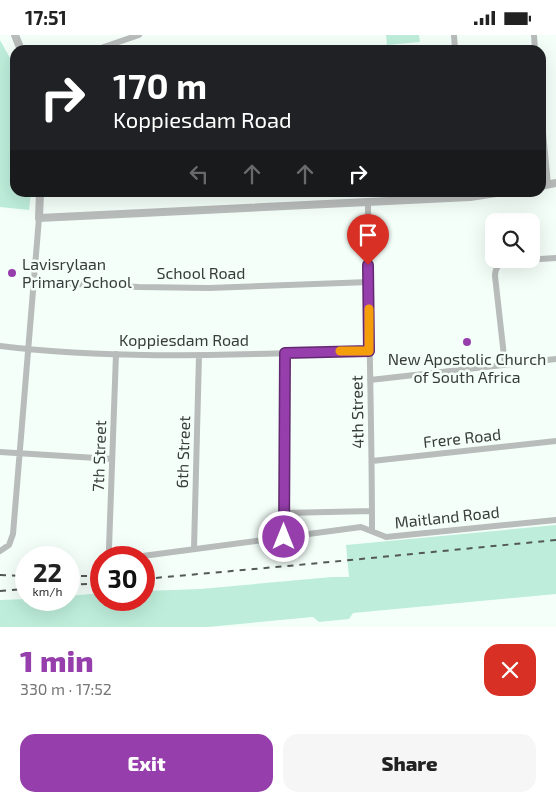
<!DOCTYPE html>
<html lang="en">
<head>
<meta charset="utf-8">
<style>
  :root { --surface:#fff; --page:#f6f6f6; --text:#222; --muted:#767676; --accent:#963fac }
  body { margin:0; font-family:"Exo 2",sans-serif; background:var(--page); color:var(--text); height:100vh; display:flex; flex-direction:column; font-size:19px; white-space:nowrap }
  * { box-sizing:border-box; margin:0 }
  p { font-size:16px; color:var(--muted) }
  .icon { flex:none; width:28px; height:28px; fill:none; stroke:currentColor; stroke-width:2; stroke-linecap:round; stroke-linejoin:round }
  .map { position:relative; height:592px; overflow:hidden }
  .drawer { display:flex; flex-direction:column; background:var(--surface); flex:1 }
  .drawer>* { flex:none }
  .hud { position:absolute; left:10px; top:10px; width:536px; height:152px; border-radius:15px; box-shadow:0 5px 20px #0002; background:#202124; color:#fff; overflow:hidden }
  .tools { position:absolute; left:485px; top:178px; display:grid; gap:10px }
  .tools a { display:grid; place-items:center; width:55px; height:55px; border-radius:10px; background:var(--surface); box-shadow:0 5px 20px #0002; font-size:25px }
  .speed { position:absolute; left:15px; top:511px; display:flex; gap:10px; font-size:25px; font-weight:700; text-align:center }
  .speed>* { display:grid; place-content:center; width:65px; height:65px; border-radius:50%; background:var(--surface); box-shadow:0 5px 20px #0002; line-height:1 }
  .speed small { font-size:12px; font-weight:400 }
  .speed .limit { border:8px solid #d22; background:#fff; color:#111 }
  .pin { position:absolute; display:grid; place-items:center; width:42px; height:42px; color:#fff; margin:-51px -21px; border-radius:50% 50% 50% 0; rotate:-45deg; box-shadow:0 0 5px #0007 }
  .pin .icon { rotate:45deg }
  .me { position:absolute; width:55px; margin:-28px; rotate:0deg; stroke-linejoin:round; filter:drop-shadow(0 0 4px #0008) }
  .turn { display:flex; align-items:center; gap:18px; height:105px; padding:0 20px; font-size:22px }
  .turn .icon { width:65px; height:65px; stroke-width:2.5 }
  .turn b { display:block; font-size:35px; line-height:42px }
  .lanes { display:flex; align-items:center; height:48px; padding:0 20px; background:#0003; justify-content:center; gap:25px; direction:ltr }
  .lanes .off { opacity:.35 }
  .round { display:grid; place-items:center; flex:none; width:52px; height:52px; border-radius:15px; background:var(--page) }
  .headline { display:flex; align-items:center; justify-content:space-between; height:85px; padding:0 20px }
  h1 { font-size:30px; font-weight:800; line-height:38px; color:var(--accent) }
  .action { display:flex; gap:10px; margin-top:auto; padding:10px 20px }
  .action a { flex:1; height:58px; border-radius:15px; background:var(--accent); color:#fff; font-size:20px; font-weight:800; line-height:58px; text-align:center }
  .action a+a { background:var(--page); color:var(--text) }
  .status { display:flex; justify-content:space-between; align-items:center; height:35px; padding:0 25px; background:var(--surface); direction:ltr }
  .status svg { height:14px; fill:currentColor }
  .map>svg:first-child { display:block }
  .grass { fill:#beeedb }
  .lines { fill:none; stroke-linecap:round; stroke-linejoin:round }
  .minor { stroke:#b8bcba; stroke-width:6 }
  .tertiary { stroke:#b8bcba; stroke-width:8 }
  .rail { stroke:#545958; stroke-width:2; stroke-dasharray:6 6; stroke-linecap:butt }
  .route-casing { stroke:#622970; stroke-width:12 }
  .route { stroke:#963fac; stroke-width:9 }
  .slow { stroke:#f59e0b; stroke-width:9 }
  .poi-dot { fill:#963fac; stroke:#f4fffa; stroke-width:2 }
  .labels { text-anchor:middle; stroke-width:5; stroke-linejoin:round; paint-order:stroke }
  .poi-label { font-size:16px; fill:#383c3b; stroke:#f4fffa; text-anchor:start }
  .street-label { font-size:16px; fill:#383c3b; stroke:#f4fffa }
</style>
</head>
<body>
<div class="status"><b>17:51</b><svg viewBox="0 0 49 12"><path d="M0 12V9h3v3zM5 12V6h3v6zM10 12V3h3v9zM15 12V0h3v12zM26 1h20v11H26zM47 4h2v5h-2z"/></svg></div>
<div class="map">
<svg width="556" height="592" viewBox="0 0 556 592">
  <rect width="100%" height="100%" fill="#f4fffa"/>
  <path class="grass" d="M386,0H419L420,7L387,10Z
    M0,5L15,32V158H31L29,175L0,172Z
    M556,490V559L353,578L349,584L319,587L313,582L208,592H0V565L26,564V565H69V561L101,558V565H144V556L200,554L332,542H349L346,510Z"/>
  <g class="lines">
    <path class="minor" d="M454,0L455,15
      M534,0L535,15
      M95,15L139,0
      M541,77L548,150
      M368,167C368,277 372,386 372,495
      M34,247L139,252L209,253L369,247
      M0,311C122,326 246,319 369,316
      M505,330L495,241C495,231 500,229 508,226L556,223
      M370,345L556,324
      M0,417L112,424
      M372,426L556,406
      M284,478L372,476
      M284,502L285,318
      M194,514L199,320
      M0,516L9,510L13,499L39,183
      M113,522L109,518V513L116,319
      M135,522L361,492L386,502L556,485"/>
    <path class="tertiary" d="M15,0L21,15
      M541,151L556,148
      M40,158L39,183L470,162L496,158"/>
    <path class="rail" d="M0,540L26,541
      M69,541H101
      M144,544L309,529L556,505
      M69,550L101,548
      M0,556L26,554"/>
  </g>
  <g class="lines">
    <defs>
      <path id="route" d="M284,502L285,318L369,316L368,230"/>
    </defs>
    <use href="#route" class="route-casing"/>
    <use href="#route" class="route"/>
    <path class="slow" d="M340,316H369V274"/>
  </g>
  <g class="poi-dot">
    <circle cx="12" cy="238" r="5"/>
    <circle cx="467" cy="307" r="5"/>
  </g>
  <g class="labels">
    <g class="poi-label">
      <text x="22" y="235">Lavisrylaan<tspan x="22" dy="18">Primary School</tspan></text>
      <text x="467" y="330" text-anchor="middle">New Apostolic Church<tspan x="467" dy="18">of South Africa</tspan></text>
    </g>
    <g class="street-label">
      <text x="201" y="244">School Road</text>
      <text x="184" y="311">Koppiesdam Road</text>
      <text transform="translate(357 377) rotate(-91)" y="6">4th Street</text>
      <text transform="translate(462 403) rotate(-6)" y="6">Frere Road</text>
      <text transform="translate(183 417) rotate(-88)" y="6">6th Street</text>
      <text transform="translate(99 421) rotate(-88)" y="6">7th Street</text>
      <text transform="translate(447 482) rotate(-6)" y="6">Maitland Road</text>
    </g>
  </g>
</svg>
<div class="tools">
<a><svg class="icon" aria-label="search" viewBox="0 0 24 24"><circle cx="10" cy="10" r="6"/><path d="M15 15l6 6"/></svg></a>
</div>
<div class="speed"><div>22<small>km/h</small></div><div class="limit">30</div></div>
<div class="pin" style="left:368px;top:230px;background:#d93025"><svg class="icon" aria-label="arrive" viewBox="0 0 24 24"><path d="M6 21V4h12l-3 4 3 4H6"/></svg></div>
<svg class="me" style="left:284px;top:502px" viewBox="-20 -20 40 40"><circle r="17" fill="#963fac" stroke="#fff" stroke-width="3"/><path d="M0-11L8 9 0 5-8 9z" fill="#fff"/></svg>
<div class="hud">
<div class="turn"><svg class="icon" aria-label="right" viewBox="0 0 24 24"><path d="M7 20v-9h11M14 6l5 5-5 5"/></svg><div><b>170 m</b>Koppiesdam Road</div></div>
<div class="lanes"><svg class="icon off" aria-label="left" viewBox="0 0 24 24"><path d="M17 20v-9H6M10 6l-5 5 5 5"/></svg><svg class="icon off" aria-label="ahead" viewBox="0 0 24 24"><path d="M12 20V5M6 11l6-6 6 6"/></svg><svg class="icon off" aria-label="ahead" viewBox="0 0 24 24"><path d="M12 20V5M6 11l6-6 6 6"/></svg><svg class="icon" aria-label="right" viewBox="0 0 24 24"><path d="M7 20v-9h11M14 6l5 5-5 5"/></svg></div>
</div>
</div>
<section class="drawer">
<div class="headline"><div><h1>1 min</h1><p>330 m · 17:52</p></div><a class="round" style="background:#d93025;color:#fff"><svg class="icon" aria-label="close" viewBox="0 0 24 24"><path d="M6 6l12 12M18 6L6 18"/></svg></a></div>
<div class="action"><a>Exit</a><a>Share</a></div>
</section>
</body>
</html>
